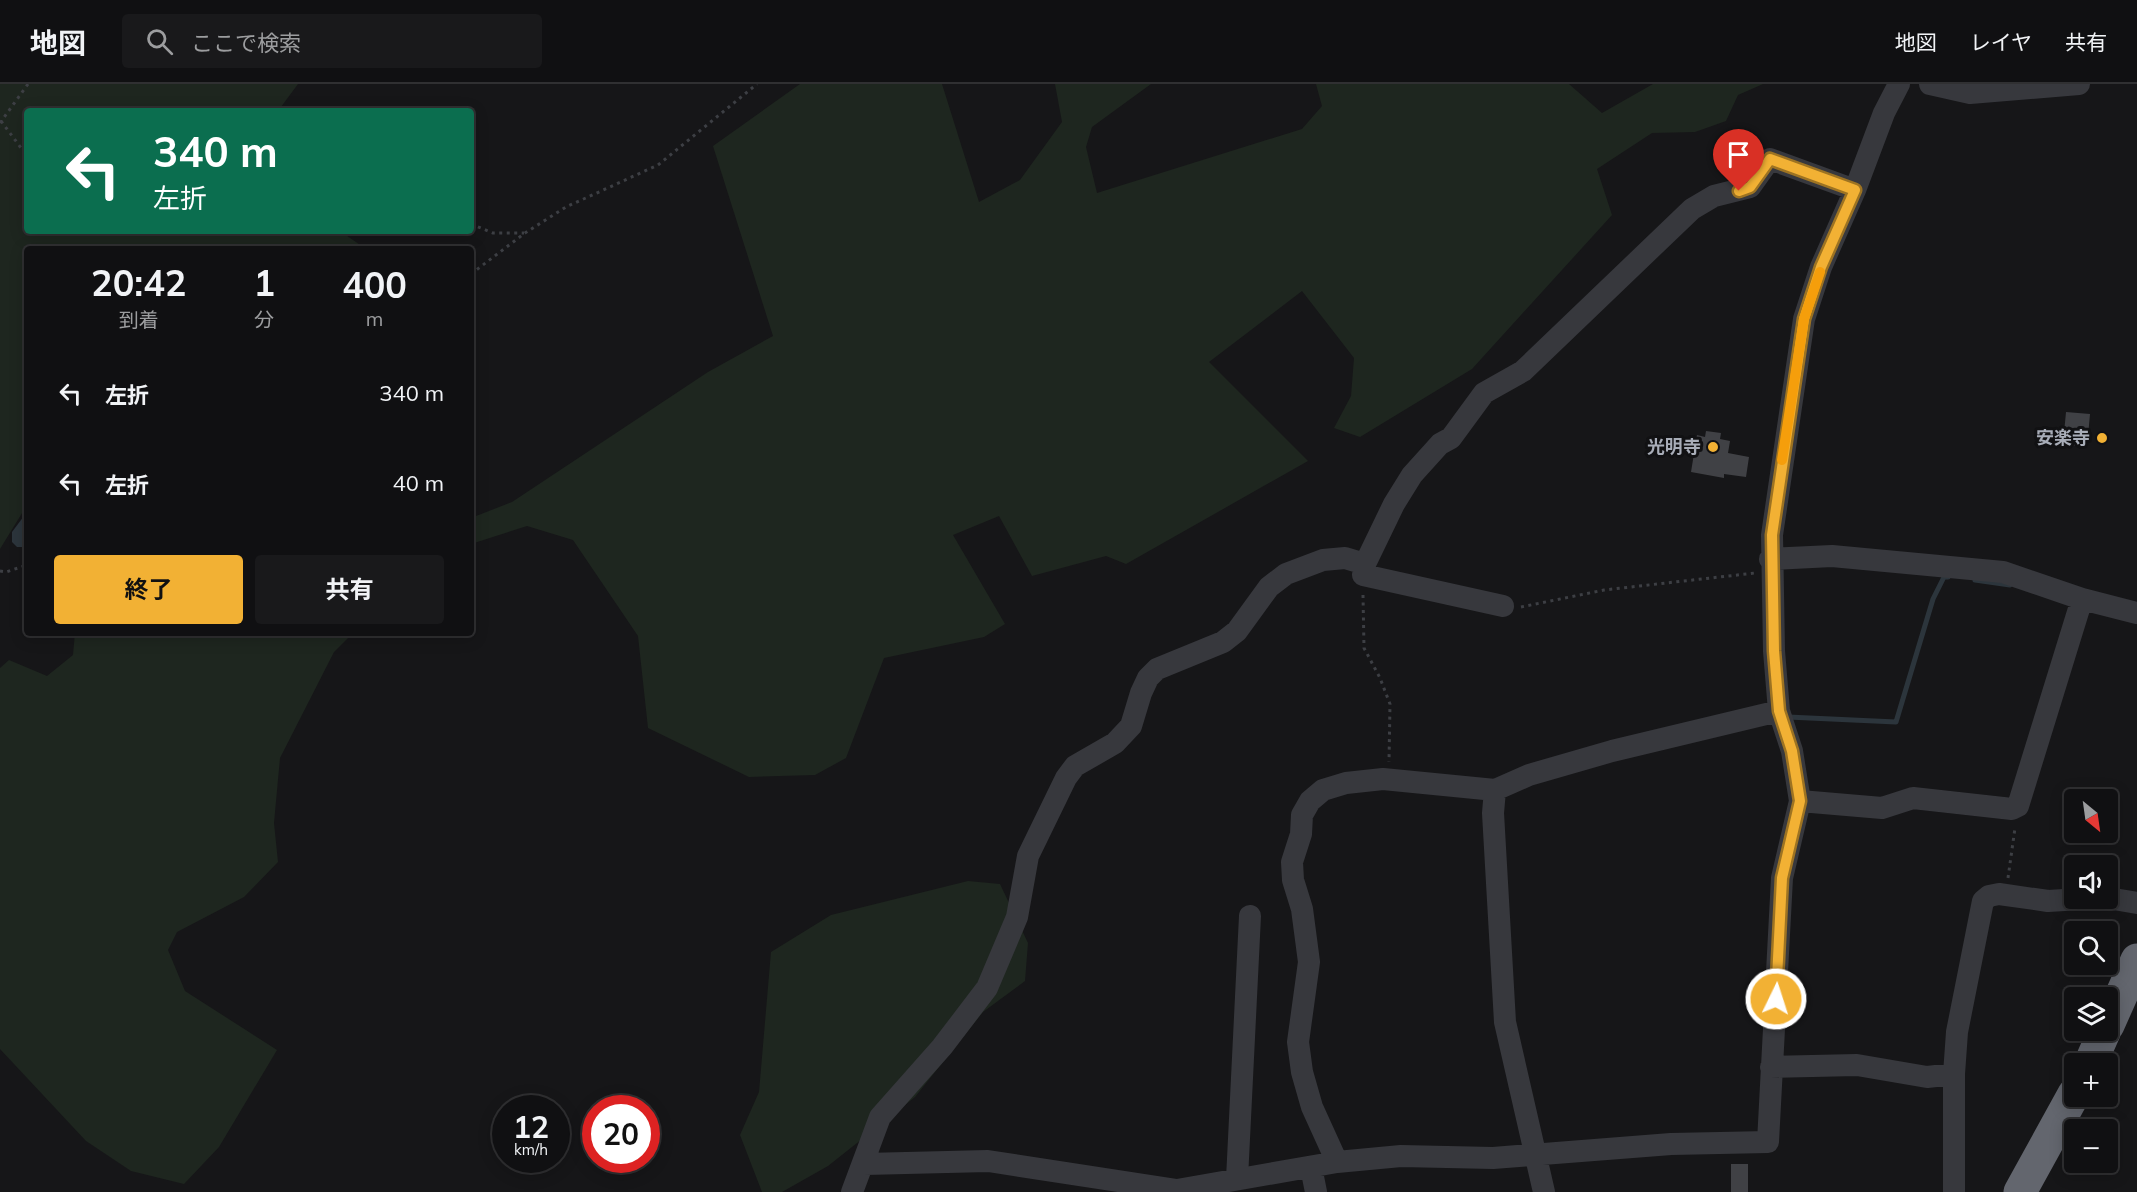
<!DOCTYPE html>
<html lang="ja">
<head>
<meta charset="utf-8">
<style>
  :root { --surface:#101012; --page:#19191b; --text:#f1f3f6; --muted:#9c9d9f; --line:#303032; --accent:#f2b134 }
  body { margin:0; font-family:Mulish,"Noto Sans JP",sans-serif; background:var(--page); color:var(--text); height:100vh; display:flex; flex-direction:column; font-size:22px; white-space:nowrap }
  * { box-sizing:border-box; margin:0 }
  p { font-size:20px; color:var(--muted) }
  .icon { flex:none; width:33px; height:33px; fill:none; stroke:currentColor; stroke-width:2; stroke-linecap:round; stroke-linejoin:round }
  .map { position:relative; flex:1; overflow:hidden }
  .details { position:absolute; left:24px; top:162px; width:450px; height:390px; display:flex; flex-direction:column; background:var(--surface); border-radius:6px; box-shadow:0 3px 15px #0003,0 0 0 2px var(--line) }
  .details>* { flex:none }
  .guide { position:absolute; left:24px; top:24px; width:450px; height:126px; border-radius:6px; box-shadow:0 3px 15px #0003,0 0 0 2px var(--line); background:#0b6e4f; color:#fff; overflow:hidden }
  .needle { width:39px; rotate:151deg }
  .controls { position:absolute; left:2064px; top:705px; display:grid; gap:12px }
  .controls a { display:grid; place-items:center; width:54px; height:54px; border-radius:6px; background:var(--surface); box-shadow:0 3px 15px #0003,0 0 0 2px var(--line); font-size:30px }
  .speed { position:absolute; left:492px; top:1011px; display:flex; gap:12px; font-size:30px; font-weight:700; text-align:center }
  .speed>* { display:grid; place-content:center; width:78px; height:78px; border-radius:50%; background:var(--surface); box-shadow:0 3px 15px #0003,0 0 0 2px var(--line); line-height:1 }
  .speed small { font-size:15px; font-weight:400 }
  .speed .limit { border:9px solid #d22; background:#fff; color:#111 }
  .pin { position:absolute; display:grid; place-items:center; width:51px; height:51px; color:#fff; margin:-62px -26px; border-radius:50% 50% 50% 0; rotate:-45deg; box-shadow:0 0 6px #0007 }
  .pin .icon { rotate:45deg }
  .me { position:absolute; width:66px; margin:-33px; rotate:4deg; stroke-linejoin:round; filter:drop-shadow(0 0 4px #0008) }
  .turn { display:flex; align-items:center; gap:21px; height:126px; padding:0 30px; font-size:27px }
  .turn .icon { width:78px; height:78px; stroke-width:2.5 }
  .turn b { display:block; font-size:42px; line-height:51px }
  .eta { display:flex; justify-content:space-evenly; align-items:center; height:102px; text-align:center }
  .eta b { font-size:36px; font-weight:700; line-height:42px }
  .action { display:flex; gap:12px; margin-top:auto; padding:12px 30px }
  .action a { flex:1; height:69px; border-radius:6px; background:var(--accent); color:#111; font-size:24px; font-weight:700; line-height:69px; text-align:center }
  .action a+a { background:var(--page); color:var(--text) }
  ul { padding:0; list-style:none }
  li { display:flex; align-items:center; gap:18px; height:90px; padding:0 30px }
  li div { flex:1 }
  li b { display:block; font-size:22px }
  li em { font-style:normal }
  header { display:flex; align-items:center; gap:36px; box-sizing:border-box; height:84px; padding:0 30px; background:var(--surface); border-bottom:2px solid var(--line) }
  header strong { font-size:28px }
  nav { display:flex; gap:33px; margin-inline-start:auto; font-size:21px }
  .search { width:420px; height:54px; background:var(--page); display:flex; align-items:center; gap:15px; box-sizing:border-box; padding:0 21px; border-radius:6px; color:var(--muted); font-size:22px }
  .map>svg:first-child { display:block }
  .green { fill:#1e261f }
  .water { fill:#2c353c }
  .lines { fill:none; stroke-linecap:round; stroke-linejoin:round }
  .stream { stroke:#2c353c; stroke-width:5 }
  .building { fill:#404145 }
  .path { stroke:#3d3f44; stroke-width:3; stroke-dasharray:3 4.5; stroke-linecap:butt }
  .minor { stroke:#37383d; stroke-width:22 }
  .highway { stroke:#63666e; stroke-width:33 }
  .route-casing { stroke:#9d7322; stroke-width:15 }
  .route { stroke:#f2b134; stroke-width:10 }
  .slow { stroke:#f59e0b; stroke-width:10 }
  .poi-dot { fill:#f2b134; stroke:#111113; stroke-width:2 }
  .labels { text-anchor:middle; stroke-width:6; stroke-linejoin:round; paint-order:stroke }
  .poi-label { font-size:18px; font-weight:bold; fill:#a8adb8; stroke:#111113; text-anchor:end }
</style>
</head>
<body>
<header>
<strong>地図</strong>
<div class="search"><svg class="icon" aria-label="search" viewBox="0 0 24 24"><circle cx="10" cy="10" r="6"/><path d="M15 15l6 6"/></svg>ここで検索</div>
<nav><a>地図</a><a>レイヤ</a><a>共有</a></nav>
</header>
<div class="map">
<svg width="2137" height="1108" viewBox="0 0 2137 1108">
  <rect width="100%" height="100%" fill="#161618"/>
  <path class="green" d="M0,0H298L278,27H27V147H340L366,165H27V421L0,465Z
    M800,0H942L979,118L1020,96L1062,38L1055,0H1151L1092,43L1086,63L1097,109L1302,45L1322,22L1316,0H1569L1602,29L1653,0H1763L1738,11L1726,37L1695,48L1652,49L1597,85L1612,131L1472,285L1360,353L1334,344L1351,312L1354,274L1302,207L1209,278L1308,377L1126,480L1106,472L1032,492L999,432L953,451L1005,540L984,553L884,574L846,674L815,691L749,693L648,644L638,552L573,456L527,442L471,460V434L512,418L708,288L773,252L713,62Z
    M75,549H353L334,568L280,674L274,739L278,778L244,813L177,848L168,866L185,907L277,966L219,1063L184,1100L131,1087L86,1057L0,965V584L9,576L47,592L73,571Z
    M968,797L1000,800L1028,859L1025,897L983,928L915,1013L828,1082L782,1108H762L740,1051L759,1008L771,868L831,831Z"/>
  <path class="water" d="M27,428V463H17L12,458V448Z"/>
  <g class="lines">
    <path class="stream" d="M1975,496L2010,501
      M1788,633L1896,638L1933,515L1944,493H1948"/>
  </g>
  <path class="building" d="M2066,328L2090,330L2087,363L2063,360Z
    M1706,347L1721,349L1720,355L1730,357L1728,369L1749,373L1746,393L1724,390V394L1691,388L1697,351L1705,353Z
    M1731,1080H1748V1108H1731Z"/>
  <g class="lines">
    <path class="path" d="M1,37L27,72
      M0,39L28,0
      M471,140L493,149H524
      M98,147H110
      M471,190L525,149L566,123L658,81L757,0
      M0,487L6,488L27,481
      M1363,511L1364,564L1380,594L1390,620L1389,678
      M1521,523L1604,506L1755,489
      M2008,794L2015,744"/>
    <path class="minor" d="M1930,0L1970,9L2079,0
      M1770,475L1832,472L2003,488L2082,515L2137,529
      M1503,522L1363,491L1365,480L1394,420L1412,391L1440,360L1451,354L1484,309L1523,287L1692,125L1714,112L1750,103L1770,75L1855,106
      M1495,706L1493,729L1505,938L1544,1108
      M1800,717L1882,724L1913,714L2012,725L2018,722L2082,515
      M2108,814L2137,819
      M1771,983L1857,981L1927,993L1954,990
      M1337,1078L1312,1023L1302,988L1298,958L1309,878L1302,825L1293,796L1292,778L1301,750L1302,731L1310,717L1323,706L1346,699L1383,695L1495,706L1529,691L1612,667L1779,627
      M865,1080L988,1077L1177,1106L1337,1078L1401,1072L1493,1074L1671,1060L1768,1058L1782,794L1800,717L1792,667L1779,627L1774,567L1772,451L1804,235L1821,183L1855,106L1884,29L1899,0
      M1311,1083L1316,1108
      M1237,1095L1250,832
      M852,1108L880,1033L942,963L987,904L1017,833L1028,772L1066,694L1075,682L1115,659L1131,642L1141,609L1148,594L1157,585L1223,558L1237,547L1269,503L1286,490L1323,476L1345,474L1365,480
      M1954,1108V990L1957,948L1983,817L1989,812L1999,810L2048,817L2097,814"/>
    <path class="highway" d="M2108,941L2137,876
      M2090,980L2105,946
      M2020,1108L2074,1010"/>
  </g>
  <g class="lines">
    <defs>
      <path id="route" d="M1739,107L1750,103L1770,75L1855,106L1821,183L1804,235L1772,451L1774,567L1779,627L1792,667L1800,717L1782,794L1776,915"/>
    </defs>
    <use href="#route" class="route-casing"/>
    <use href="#route" class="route"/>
    <path class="slow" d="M1782,376L1804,235L1820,188"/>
  </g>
  <g class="poi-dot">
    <circle cx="2102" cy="354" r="6"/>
    <circle cx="1713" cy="363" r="6"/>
  </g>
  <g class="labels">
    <g class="poi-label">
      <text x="2090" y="360">安楽寺</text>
      <text x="1701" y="369">光明寺</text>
    </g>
  </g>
</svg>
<div class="controls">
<a><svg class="needle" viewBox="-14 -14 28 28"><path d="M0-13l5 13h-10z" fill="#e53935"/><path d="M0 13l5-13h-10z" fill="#9c9d9f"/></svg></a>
<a><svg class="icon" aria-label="sound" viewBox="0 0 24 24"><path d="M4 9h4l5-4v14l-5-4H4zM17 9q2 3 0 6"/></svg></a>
<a><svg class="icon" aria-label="search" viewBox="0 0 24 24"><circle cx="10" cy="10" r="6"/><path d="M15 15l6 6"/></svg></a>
<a><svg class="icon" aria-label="layers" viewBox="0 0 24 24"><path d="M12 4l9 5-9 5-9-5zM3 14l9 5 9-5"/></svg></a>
<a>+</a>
<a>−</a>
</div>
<div class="speed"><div>12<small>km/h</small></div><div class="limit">20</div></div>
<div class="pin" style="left:1739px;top:107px;background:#d93025"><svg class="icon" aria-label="arrive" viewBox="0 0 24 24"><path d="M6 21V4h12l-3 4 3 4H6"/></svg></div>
<svg class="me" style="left:1776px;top:915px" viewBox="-20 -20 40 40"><circle r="17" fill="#f2b134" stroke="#fff" stroke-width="3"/><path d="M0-11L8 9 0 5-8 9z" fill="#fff"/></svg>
<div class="guide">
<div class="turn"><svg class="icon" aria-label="left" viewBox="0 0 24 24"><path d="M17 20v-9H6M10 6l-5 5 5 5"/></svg><div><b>340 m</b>左折</div></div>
</div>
<section class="details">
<div class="eta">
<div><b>20:42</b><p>到着</p></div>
<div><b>1</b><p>分</p></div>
<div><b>400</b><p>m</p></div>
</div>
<ul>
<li><svg class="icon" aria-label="left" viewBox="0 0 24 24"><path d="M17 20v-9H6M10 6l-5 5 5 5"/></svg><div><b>左折</b></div><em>340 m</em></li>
<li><svg class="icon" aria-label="left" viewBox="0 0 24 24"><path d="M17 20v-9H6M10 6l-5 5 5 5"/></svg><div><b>左折</b></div><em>40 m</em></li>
</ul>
<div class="action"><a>終了</a><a>共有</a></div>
</section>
</div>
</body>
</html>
